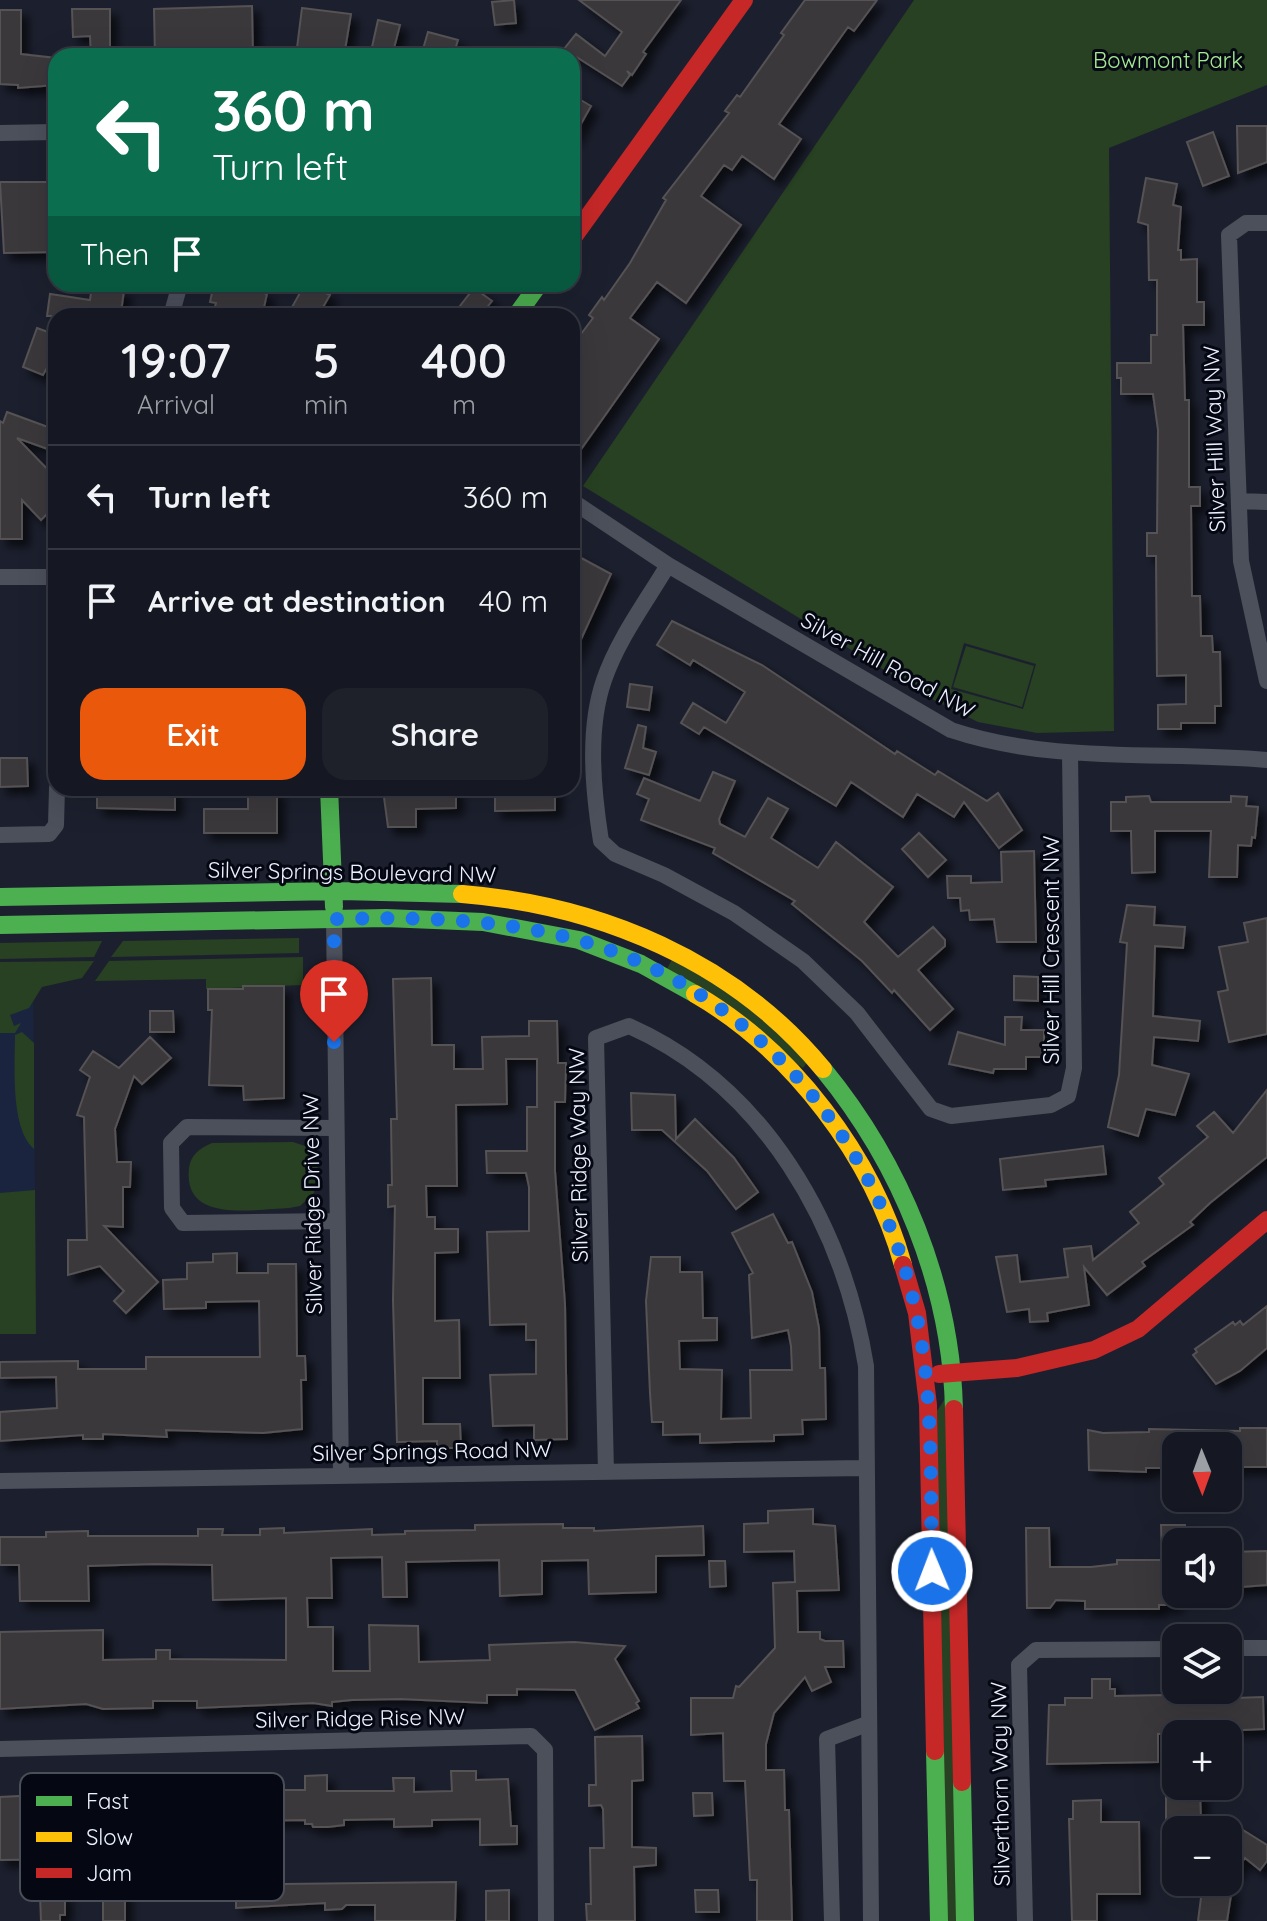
<!DOCTYPE html>
<html lang="en">
<head>
<meta charset="utf-8">
<style>
  :root { --surface:#151822; --page:#1e212a; --text:#f1f3f6; --muted:#9da0a5; --line:#343740; --accent:#ea580c }
  body { margin:0; font-family:Quicksand,sans-serif; background:var(--page); color:var(--text); height:100vh; display:flex; flex-direction:column; font-size:30px; white-space:nowrap }
  * { box-sizing:border-box; margin:0 }
  p { font-size:26px; color:var(--muted) }
  .icon { flex:none; width:44px; height:44px; fill:none; stroke:currentColor; stroke-width:2; stroke-linecap:round; stroke-linejoin:round }
  .map { position:relative; flex:1; overflow:hidden }
  .sheet { position:absolute; left:48px; top:308px; width:532px; height:488px; display:flex; flex-direction:column; background:var(--surface); border-radius:24px; box-shadow:0 8px 32px #0002,0 0 0 2px var(--line) }
  .sheet>* { flex:none }
  .banner { position:absolute; left:48px; top:48px; width:532px; height:244px; border-radius:24px; box-shadow:0 8px 32px #0002,0 0 0 2px var(--line); background:#0b6e4f; color:#fff; overflow:hidden }
  .needle { width:52px; rotate:179deg }
  .tools { position:absolute; left:1162px; top:1432px; display:grid; gap:16px }
  .tools a { display:grid; place-items:center; width:80px; height:80px; border-radius:16px; background:var(--surface); box-shadow:0 8px 32px #0002,0 0 0 2px var(--line); font-size:40px }
  .pin { position:absolute; display:grid; place-items:center; width:68px; height:68px; color:#fff; margin:-82px -34px; border-radius:50% 50% 50% 0; rotate:-45deg; box-shadow:0 0 8px #0007 }
  .pin .icon { rotate:45deg }
  .me { position:absolute; width:88px; margin:-44px; rotate:359deg; stroke-linejoin:round; filter:drop-shadow(0 0 6px #0008) }
  .turn { display:flex; align-items:center; gap:28px; height:168px; padding:0 32px; font-size:36px }
  .turn .icon { width:104px; height:104px; stroke-width:2.5 }
  .turn b { display:block; font-size:56px; line-height:68px }
  .then { display:flex; align-items:center; height:76px; padding:0 32px; background:#0003; gap:16px; font-size:30px }
  .eta { display:flex; justify-content:space-evenly; align-items:center; height:136px; text-align:center }
  .eta b { font-size:48px; font-weight:600; line-height:56px }
  .cta { display:flex; gap:16px; margin-top:auto; padding:16px 32px }
  .cta a { flex:1; height:92px; border-radius:24px; background:var(--accent); color:#fff; font-size:32px; font-weight:600; line-height:92px; text-align:center }
  .cta a+a { background:var(--page); color:var(--text) }
  ul { padding:0; list-style:none }
  li { display:flex; align-items:center; gap:24px; height:104px; padding:0 32px; border-top:2px solid var(--line) }
  li div { flex:1 }
  li b { display:block; font-size:30px }
  li em { font-style:normal }
  .map>svg:first-child { display:block }
  .built { fill:#1b243f }
  .green { fill:#274122; fill-rule:evenodd }
  .building { fill:#3a383b; stroke:#565254; stroke-width:2; filter:url(#shadow) }
  .lines { fill:none; stroke-linecap:round; stroke-linejoin:round }
  .street { stroke:#4c505b; stroke-width:16 }
  .fast { stroke:#4caf50; stroke-width:18 }
  .slow { stroke:#ffc107; stroke-width:18 }
  .jam { stroke:#c62828; stroke-width:18 }
  .route { stroke:#1a73e8; stroke-width:14; stroke-dasharray:0 25.2 }
  .labels { text-anchor:middle; stroke-width:6; stroke-linejoin:round; paint-order:stroke }
  .park-label { font-size:22px; fill:#a6ea91; stroke:#050812 }
  .street-label { font-size:22px; fill:#ecf1ff; stroke:#050812 }
  .key { fill:#050812; stroke:#4a4e59; stroke-width:2 }
  .key-label { font-size:22px; fill:#ecf1ff }
</style>
</head>
<body>
<div class="map">
<svg width="1267" height="1921" viewBox="0 0 1267 1921">
  <defs>
    <filter id="shadow"><feDropShadow dx="7" dy="7" stdDeviation="4" flood-color="#0009"/></filter>
  </defs>
  <rect width="100%" height="100%" fill="#1c202e"/>
  <path class="built" d="M0,962H33L36,1334H0Z"/>
  <path class="green" d="M914,0H1267V85L1109,148L1114,731L1037,733L978,722L930,698L583,486ZM964,643L1036,664L1023,709L951,689Z
    M966,646L1034,666L1022,707L953,687Z
    M299,938V953L111,957L123,941Z
    M102,941L94,957L0,959V943Z
    M303,957V985L206,989V979L95,981L109,961Z
    M672,959L721,985L809,1060L803,1068L667,969Z
    M94,961L82,978L42,987L29,1008L10,1015L14,1026L21,1023L15,1033H0V962Z
    M22,1032L34,1043V1149C10,1129 15,1065 15,1035Z
    M212,1143L293,1142L308,1147L318,1164L314,1193L300,1206L289,1208C255,1209 183,1224 189,1169C190,1155 200,1148 212,1143Z
    M35,1190L36,1334H0V1193Z
    M946,1397L959,1921H946L937,1411Z"/>
  <path class="building" d="M514,0L516,23L495,25L492,2Z
    M579,0H681L643,52L646,54L632,75L627,71L630,75L622,86L564,49L576,34L605,56L622,32Z
    M805,0H877L854,31L848,27L779,124L801,139L774,179L742,156L732,170L724,165L701,196L741,225L686,303L657,282L630,318L659,339L572,462V346L593,318L589,315L602,297L604,300L630,263L666,200L663,198L729,113L725,111L737,95L740,97L784,35L781,33Z
    M252,6L253,56H155L154,9Z
    M302,8L351,14L344,56H296Z
    M72,9H110V56H91L90,36L73,37Z
    M0,10H21V54L56,58V85L18,88V85L0,84Z
    M378,20L400,25L392,56H370Z
    M428,32L458,40L453,56H421Z
    M572,95L591,106L572,140Z
    M1237,126H1267V162L1238,173Z
    M1213,132L1229,176L1203,186L1187,142Z
    M1146,178L1177,184L1173,205L1181,207L1178,250H1181V260L1197,259V302H1204V325H1183L1185,400H1189V487H1200V506H1191L1192,596H1200L1201,636H1212L1213,652H1220L1221,706H1215V723H1181V729H1158V705L1186,704V675L1157,676L1156,556H1147V533H1157L1158,430L1153,394H1121V378H1117V363H1151V335H1157V280H1149L1148,225L1138,222Z
    M0,182H56V252L4,253Z
    M214,284H254L253,290L267,294L262,316H223L224,312L214,310L216,303L210,302Z
    M305,284L330,295L318,316H287Z
    M92,286L124,291L121,312L117,316H47L50,294L90,300Z
    M474,288L492,301L480,316L460,306Z
    M37,328L56,335V351L43,375L23,367Z
    M7,412L56,430V452L17,438L56,478V488L48,496L56,505L41,520L22,500V539H0V421L3,423Z
    M572,553L611,574L572,659Z
    M672,621L762,665L895,754L897,751L935,775L938,771L987,801L998,793L1022,830L999,848L964,802L954,817L917,794L903,817L851,782L836,806L704,727L699,734L681,723L693,703L726,723L745,692L693,660L690,665L657,645Z
    M630,684L652,687L649,710L627,707Z
    M638,725L646,727L643,748L656,752L649,775L625,768Z
    M0,758H27L28,786L0,787Z
    M713,772L735,781L719,819L720,824L745,837L768,798L788,809L771,838L818,868L836,842L893,887L864,922L898,957L933,927L945,940V946L918,970L953,1009L930,1030L894,990L892,993L862,961L792,904L795,901L713,853L715,848L641,820L649,799L637,794L644,778L700,801Z
    M97,788H175V810L97,808Z
    M456,788V808L416,809V827H388L383,790Z
    M495,788H555V810L495,811Z
    M248,790H277V833H204V809H248Z
    M1149,796L1151,802H1231V796L1247,797L1246,806L1258,807L1255,838L1252,837L1251,846L1238,845L1237,877H1209L1211,831H1155V872L1132,873L1131,831H1111V802H1126V797Z
    M919,833L946,860L928,877L902,849Z
    M1034,851L1036,942H997L994,919L970,920L969,910L961,911L960,898H948L947,876H971V883L1002,882L1001,852Z
    M1127,905L1155,907L1154,925L1185,927L1183,948L1155,946L1153,1016L1200,1021L1198,1041L1154,1037L1152,1065L1189,1074L1175,1115L1146,1109L1138,1136L1108,1127L1119,1075L1127,943L1120,942Z
    M1267,918V1034L1229,1042L1218,992L1228,990L1219,947L1248,942L1244,923Z
    M1014,976L1038,977V1001L1014,1000Z
    M431,978L432,1045H454V1069H483L482,1037L529,1036V1021H557L558,1063H566L565,1102H555V1171L565,1304L567,1439L534,1440V1425L493,1426L490,1375L536,1374V1340H526V1324L490,1325L487,1232L529,1231V1187L526,1173H487L486,1151H527V1107H537V1059H506L507,1104L456,1105L457,1186H426L427,1217H435V1229H458V1252L435,1253V1321L459,1320L460,1378H423V1424H460L461,1448H437V1441L397,1442L393,1300L395,1206L388,1207V1185H392L391,1119H397L393,979Z
    M243,986H284V1098L244,1100L243,1086L209,1085L212,1010H208V989H243Z
    M150,1011H173L174,1032H150Z
    M1005,1017H1022L1021,1030H1044V1057H1026V1069H994L993,1073L949,1064L958,1032L1005,1045Z
    M150,1037L171,1058L142,1084L134,1076L115,1129L117,1162H131L130,1187H123V1227L104,1226L158,1282L126,1313L114,1301L124,1291L100,1266L68,1275V1240H87L84,1117L77,1115L90,1077L80,1070L93,1051L119,1068Z
    M1267,1090V1157L1210,1203L1190,1222L1193,1225L1142,1262L1145,1266L1107,1295L1084,1267L1089,1305L1047,1313L1048,1321L1030,1322L1029,1309L1007,1312L996,1257L1017,1255L1020,1282L1068,1277L1064,1249L1091,1246L1093,1260L1139,1223L1130,1212L1164,1184L1159,1178L1208,1137L1197,1126L1214,1112L1233,1133Z
    M631,1093L675,1095L676,1139L695,1119L734,1158L758,1192L736,1209L707,1171L662,1130H632Z
    M1103,1146L1106,1174L1045,1180L1046,1186L1003,1190L1000,1159Z
    M773,1214L788,1243L792,1242L812,1292L819,1328L820,1368H825L826,1419L802,1420L803,1434L774,1435V1441L700,1443V1434L663,1435V1422H652L650,1393L646,1301L651,1257H680V1272H702L703,1318H717V1340L679,1341L680,1369L722,1370L721,1419L751,1418L750,1370H792L791,1346L788,1330L752,1338L749,1275L753,1273L732,1233Z
    M237,1253V1273H268V1264H296L297,1356H305L306,1380H301L302,1429L263,1433L166,1430L167,1437L103,1434V1439H83V1435L0,1441V1412L57,1408L56,1377L0,1378V1362L78,1361V1369H146V1357H260L259,1301L206,1302V1308L164,1309L163,1280L187,1279V1263L213,1262V1254Z
    M1267,1306V1348L1240,1371L1216,1384L1193,1355L1197,1352L1195,1349L1233,1322L1235,1325L1240,1321L1243,1325Z
    M1240,1428H1267V1467H1228V1446H1176V1468H1146V1472L1089,1470L1088,1430L1103,1433L1149,1432V1429L1240,1431Z
    M813,1509V1524L835,1526L839,1590L797,1591L798,1632H820V1639L825,1641H843L844,1667H825L831,1682L812,1691L805,1677L774,1713L766,1744V1770H784L785,1810H789L792,1921H757V1880H750L745,1781H724L723,1733L691,1735V1698H733L736,1686L739,1687L775,1648L773,1583L795,1582L794,1551L744,1552V1524L768,1523V1511Z
    M563,1524V1528H594V1531L703,1526L704,1555L656,1556V1592L589,1594L588,1560L542,1561V1594L519,1595L500,1596L499,1560L406,1562L407,1597H383L382,1557L331,1558L332,1598H307L308,1627H333V1671H370L369,1625L418,1626L419,1662L490,1660L489,1645L574,1642L625,1646L615,1659L639,1701L636,1703L639,1708L595,1730L575,1690L517,1689V1695H487V1703L400,1699L352,1700L332,1702V1706L313,1703L197,1708V1701H153V1708L103,1709L86,1704L0,1709V1632L103,1630V1660L156,1659V1650H170V1659L286,1660V1598L213,1600L212,1565L154,1564L88,1566L89,1601H20L19,1565H0V1537H46V1532L88,1531V1536H198V1529H223L222,1535H260V1529L284,1528V1533L372,1529V1535L405,1534V1531L475,1530V1525Z
    M1161,1525H1185V1542H1176V1605H1159V1609H1085V1601L1056,1600L1050,1608H1027L1026,1528H1049L1050,1567H1091L1117,1564V1560H1162Z
    M1267,1551V1585L1228,1588V1552Z
    M709,1561H725L726,1586L710,1587Z
    M1092,1679H1110V1689H1115V1696L1165,1695L1177,1696V1700L1263,1697L1264,1729L1158,1734V1762L1047,1764L1049,1705H1065V1698H1092Z
    M642,1736L643,1780L632,1781V1847L656,1848V1865L634,1867L635,1921H587L586,1904H591L590,1848H604L603,1809L601,1805L589,1806V1785H596L595,1737Z
    M451,1771H476V1780L508,1779L511,1826H517V1844L480,1845V1819L432,1820V1826L394,1827V1819L344,1820V1825L328,1827H313L312,1824H305V1820L150,1823L151,1858L0,1860V1797L123,1791L217,1794L233,1791V1776L255,1775L256,1790H305V1776L327,1775V1791H394L393,1778H414V1792L452,1791Z
    M1166,1791H1200L1201,1819L1166,1820Z
    M693,1793H712L713,1815L694,1816Z
    M1101,1800V1822H1139L1140,1894H1097V1921H1072L1069,1819H1073V1801Z
    M1235,1825L1267,1845V1861L1260,1870L1245,1858L1228,1881V1834Z
    M456,1882L455,1921H375V1905H346L342,1909L325,1910V1903L236,1908V1888L284,1887V1884Z
    M1213,1886L1232,1889L1227,1921H1198L1202,1890Z
    M509,1890V1921H486V1891Z
    M695,1890H718L719,1912H696Z
    M103,1891H125V1921H103Z
    M65,1893V1915H60V1921H41L40,1894Z"/>
  <g class="lines">
    <path class="street" d="M0,133L56,132
      M1267,223H1246L1229,235L1241,561L1267,681
      M171,316L180,284
      M572,501L668,565L951,730C1053,764 1162,751 1267,760
      M1239,501L1267,502
      M668,565C646,602 618,639 604,680C587,729 593,790 601,841L615,854L664,875L734,913L803,961L857,1013L931,1109L951,1116L1051,1105L1068,1096L1074,1068L1070,753
      M0,577H56
      M0,835L49,834L56,825L57,788
      M334,919L341,1476
      M335,1221L183,1223L172,1208L171,1143L187,1127L335,1128
      M606,1472L596,1038L629,1026C764,1086 843,1224 866,1366L871,1921
      M0,1481L864,1468
      M1228,1648H1267
      M0,1749L531,1736L545,1750L546,1921
      M832,1921L827,1739L867,1724
      M1025,1921L1019,1665L1036,1650L1176,1649"/>
    <path class="fast" d="M516,316L539,284
      M329,788L334,907
      M0,897L341,891L462,894
      M0,925L386,918L483,922L579,940L641,964L695,994
      M823,1069C901,1164 951,1285 954,1409
      M935,1751L939,1921
      M962,1782L965,1921"/>
    <path class="slow" d="M462,894C600,905 734,961 823,1069
      M695,994C792,1050 873,1157 903,1265"/>
    <path class="jam" d="M572,239L744,0
      M903,1265L917,1313L928,1405L935,1751
      M939,1374L1017,1368L1094,1350L1138,1329L1267,1220
      M954,1409L962,1782"/>
  </g>
  <g class="lines">
    <path class="route" d="M334,1042V919C415,917 495,918 574,939C749,985 879,1137 916,1312C934,1396 930,1485 932,1571"/>
  </g>
  <g class="labels">
    <g class="park-label">
      <text x="1168" y="68">Bowmont Park</text>
    </g>
    <g class="street-label">
      <text transform="translate(1214 439) rotate(-92)" y="8">Silver Hill Way NW</text>
      <text transform="translate(888 665) rotate(29)" y="8">Silver Hill Road NW</text>
      <text transform="translate(352 872) rotate(1)" y="8">Silver Springs Boulevard NW</text>
      <text transform="translate(1051 950) rotate(-90)" y="8">Silver Hill Crescent NW</text>
      <text transform="translate(578 1155) rotate(-91)" y="8">Silver Ridge Way NW</text>
      <text transform="translate(312 1204) rotate(-91)" y="8">Silver Ridge Drive NW</text>
      <text transform="translate(432 1451) rotate(-1)" y="8">Silver Springs Road NW</text>
      <text transform="translate(360 1718) rotate(-1)" y="8">Silver Ridge Rise NW</text>
      <text transform="translate(1000 1784) rotate(-91)" y="8">Silverthorn Way NW</text>
    </g>
  </g>
  <rect x="20" y="1773" width="264" height="128" rx="12" class="key"/>
  <rect x="36" y="1796" width="36" height="10" fill="#4caf50"/>
  <rect x="36" y="1832" width="36" height="10" fill="#ffc107"/>
  <rect x="36" y="1868" width="36" height="10" fill="#c62828"/>
  <g class="key-label">
    <text x="86" y="1809">Fast</text>
    <text x="86" y="1845">Slow</text>
    <text x="86" y="1881">Jam</text>
  </g>
</svg>
<div class="tools">
<a><svg class="needle" viewBox="-14 -14 28 28"><path d="M0-13l5 13h-10z" fill="#e53935"/><path d="M0 13l5-13h-10z" fill="#9da0a5"/></svg></a>
<a><svg class="icon" aria-label="sound" viewBox="0 0 24 24"><path d="M4 9h4l5-4v14l-5-4H4zM17 9q2 3 0 6"/></svg></a>
<a><svg class="icon" aria-label="layers" viewBox="0 0 24 24"><path d="M12 4l9 5-9 5-9-5zM3 14l9 5 9-5"/></svg></a>
<a>+</a>
<a>−</a>
</div>
<div class="pin" style="left:334px;top:1042px;background:#d93025"><svg class="icon" aria-label="arrive" viewBox="0 0 24 24"><path d="M6 21V4h12l-3 4 3 4H6"/></svg></div>
<svg class="me" style="left:932px;top:1571px" viewBox="-20 -20 40 40"><circle r="17" fill="#1a73e8" stroke="#fff" stroke-width="3"/><path d="M0-11L8 9 0 5-8 9z" fill="#fff"/></svg>
<div class="banner">
<div class="turn"><svg class="icon" aria-label="left" viewBox="0 0 24 24"><path d="M17 20v-9H6M10 6l-5 5 5 5"/></svg><div><b>360 m</b>Turn left</div></div>
<div class="then">Then<svg class="icon" aria-label="arrive" viewBox="0 0 24 24"><path d="M6 21V4h12l-3 4 3 4H6"/></svg></div>
</div>
<section class="sheet">
<div class="eta">
<div><b>19:07</b><p>Arrival</p></div>
<div><b>5</b><p>min</p></div>
<div><b>400</b><p>m</p></div>
</div>
<ul>
<li><svg class="icon" aria-label="left" viewBox="0 0 24 24"><path d="M17 20v-9H6M10 6l-5 5 5 5"/></svg><div><b>Turn left</b></div><em>360 m</em></li>
<li><svg class="icon" aria-label="arrive" viewBox="0 0 24 24"><path d="M6 21V4h12l-3 4 3 4H6"/></svg><div><b>Arrive at destination</b></div><em>40 m</em></li>
</ul>
<div class="cta"><a>Exit</a><a>Share</a></div>
</section>
</div>
</body>
</html>
